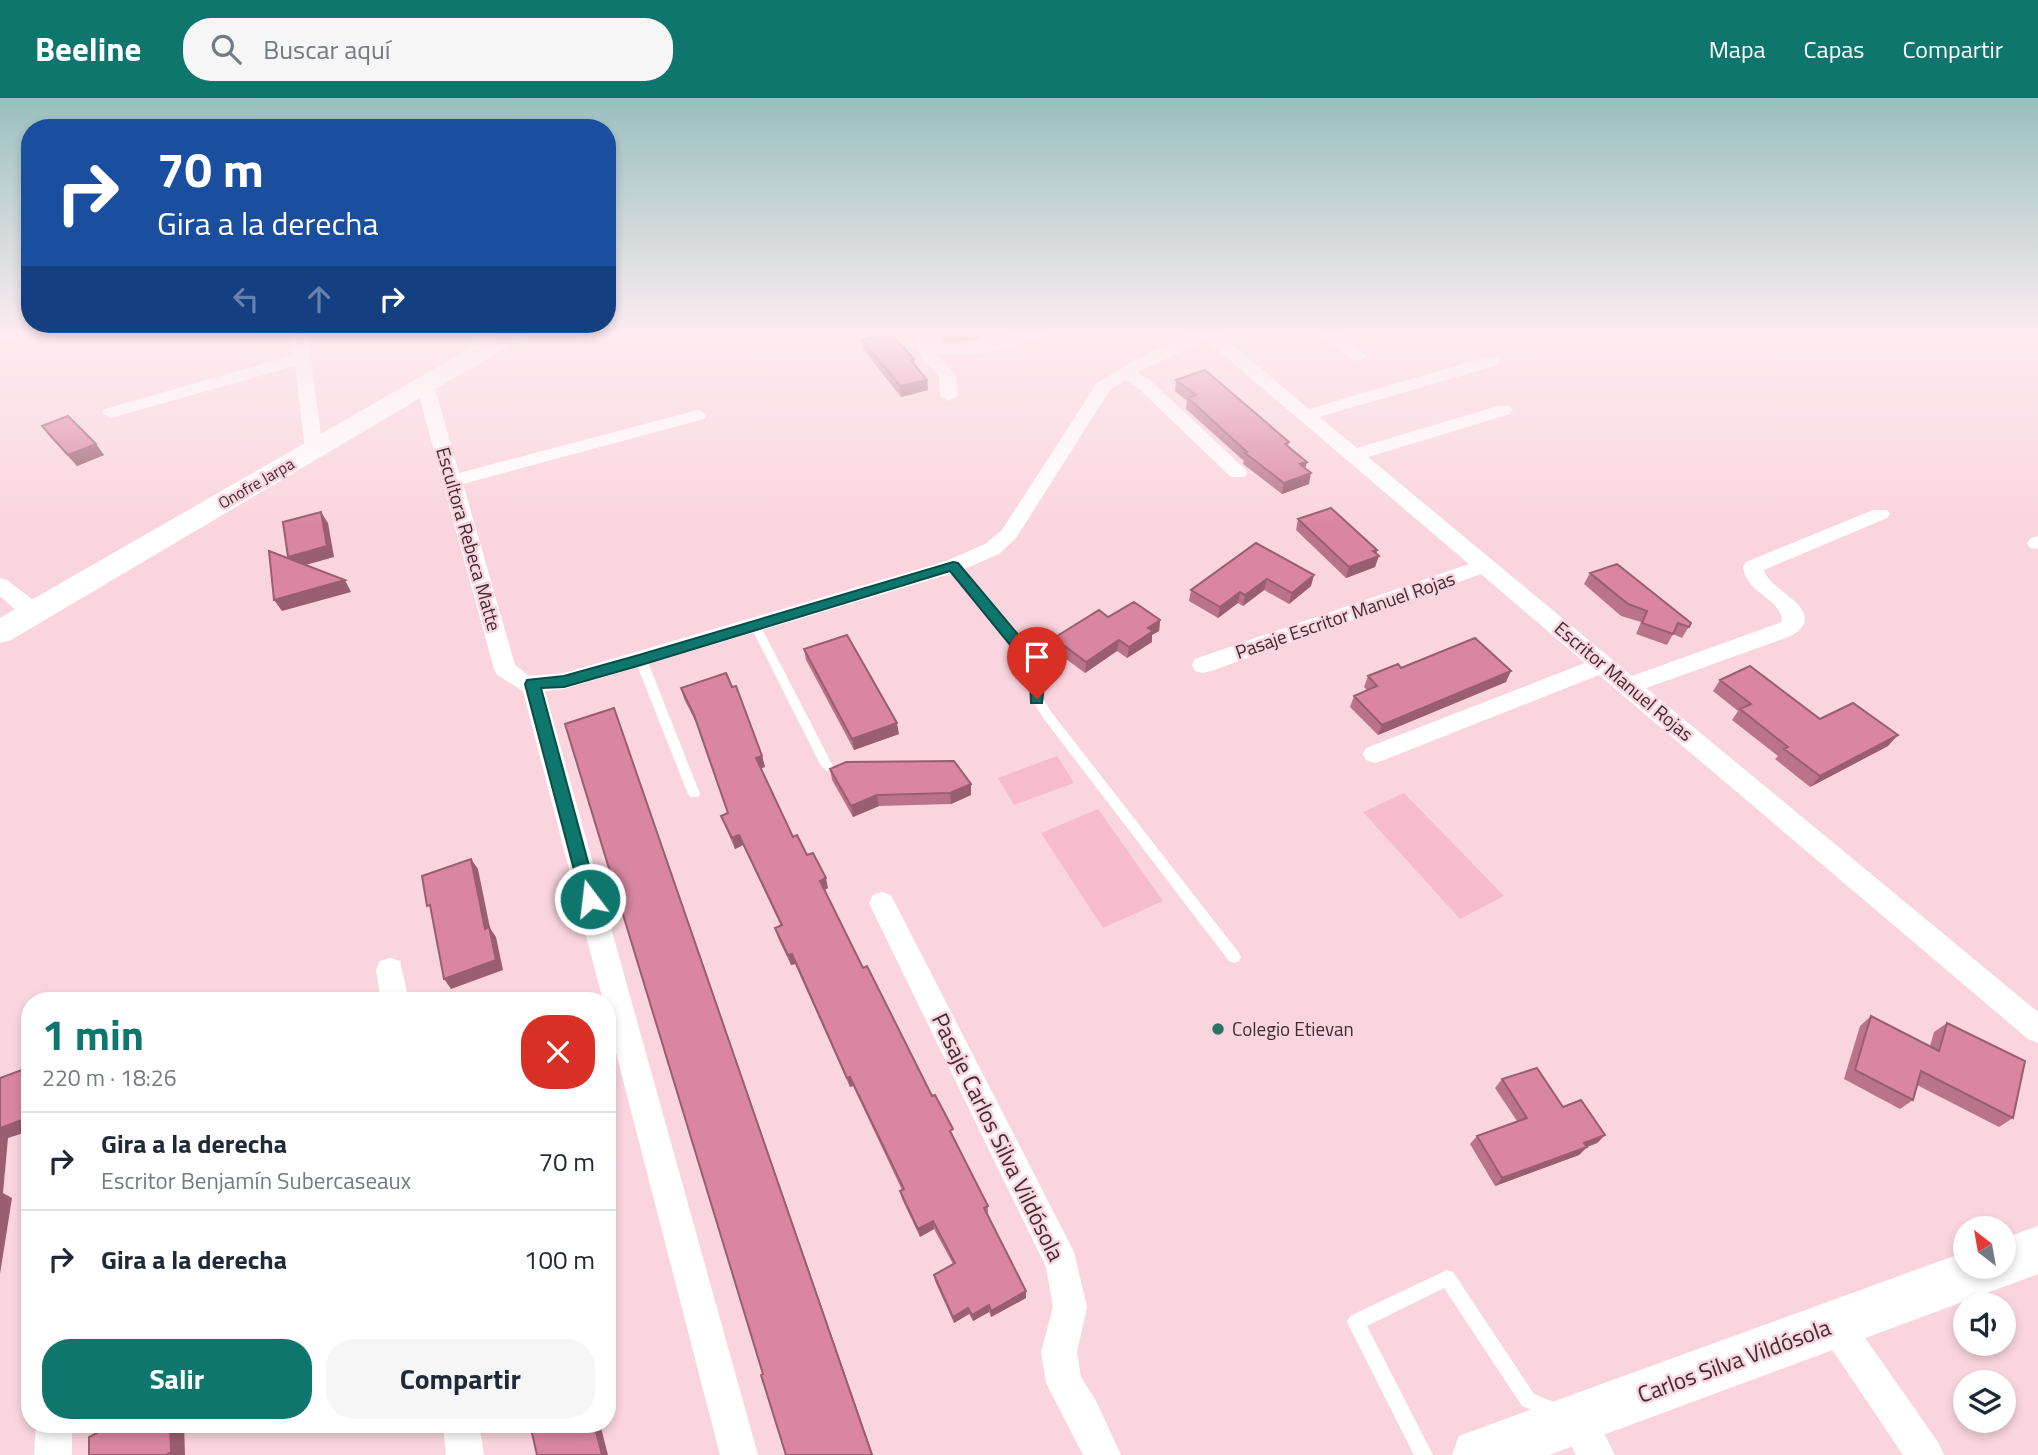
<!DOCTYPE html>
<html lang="es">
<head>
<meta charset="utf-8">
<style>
  :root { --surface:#fff; --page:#f6f6f7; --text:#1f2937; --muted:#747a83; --line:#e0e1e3; --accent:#0f766e }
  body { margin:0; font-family:"Titillium Web",sans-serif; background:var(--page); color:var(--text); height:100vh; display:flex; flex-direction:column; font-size:26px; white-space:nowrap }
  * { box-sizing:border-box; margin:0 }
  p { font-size:23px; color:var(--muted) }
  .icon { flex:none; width:38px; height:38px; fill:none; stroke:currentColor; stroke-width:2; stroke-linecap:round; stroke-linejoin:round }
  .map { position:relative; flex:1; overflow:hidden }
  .sheet { position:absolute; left:21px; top:894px; width:595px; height:441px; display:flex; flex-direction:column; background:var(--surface); border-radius:28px; box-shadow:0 4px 10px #0003 }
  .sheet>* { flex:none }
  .hud { position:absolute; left:21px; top:21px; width:595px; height:214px; border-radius:28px; box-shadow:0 4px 10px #0003; background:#1a4fa0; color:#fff; overflow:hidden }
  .needle { width:46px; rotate:329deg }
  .buttons { position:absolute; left:1953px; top:1118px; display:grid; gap:14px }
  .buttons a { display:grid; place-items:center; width:63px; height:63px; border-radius:50%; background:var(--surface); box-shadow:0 4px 10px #0003; font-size:35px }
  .pin { position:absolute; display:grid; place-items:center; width:60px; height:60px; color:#fff; margin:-72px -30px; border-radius:50% 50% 50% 0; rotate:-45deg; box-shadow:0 0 7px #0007 }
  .pin .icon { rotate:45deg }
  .me { position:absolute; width:77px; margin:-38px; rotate:345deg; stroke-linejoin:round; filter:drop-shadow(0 0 5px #0008) }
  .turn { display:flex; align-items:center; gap:24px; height:147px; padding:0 21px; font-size:32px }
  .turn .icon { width:91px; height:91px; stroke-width:2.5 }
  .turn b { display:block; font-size:49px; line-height:60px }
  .lanes { display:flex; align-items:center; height:66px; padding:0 21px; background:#0003; justify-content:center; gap:35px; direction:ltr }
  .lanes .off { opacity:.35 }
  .round { display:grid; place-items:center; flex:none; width:74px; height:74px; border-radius:28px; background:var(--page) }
  .headline { display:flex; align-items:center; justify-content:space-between; height:119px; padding:0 21px }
  h1 { font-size:42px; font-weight:700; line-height:52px; color:var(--accent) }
  .button { display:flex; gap:14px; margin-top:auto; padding:14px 21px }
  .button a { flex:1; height:80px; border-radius:28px; background:var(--accent); color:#fff; font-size:28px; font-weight:700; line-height:80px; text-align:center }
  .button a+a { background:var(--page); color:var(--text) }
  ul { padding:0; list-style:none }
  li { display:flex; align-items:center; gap:21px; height:98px; padding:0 21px; border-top:2px solid var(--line) }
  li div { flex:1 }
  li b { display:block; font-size:26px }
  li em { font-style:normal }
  header { display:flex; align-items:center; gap:42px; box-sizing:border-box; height:98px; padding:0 35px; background:var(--accent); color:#fff }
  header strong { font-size:33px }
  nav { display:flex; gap:38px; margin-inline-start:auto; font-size:24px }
  .search { width:490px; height:63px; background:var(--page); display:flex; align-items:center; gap:18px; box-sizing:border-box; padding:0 24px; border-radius:28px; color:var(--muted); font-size:26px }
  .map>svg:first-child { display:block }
  .green { fill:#f6bbcd }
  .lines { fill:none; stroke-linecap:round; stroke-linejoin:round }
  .lane { fill:#fff; fill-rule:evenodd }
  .street { fill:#fff; fill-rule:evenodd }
  .secondary { fill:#fff; fill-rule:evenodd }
  .wall { fill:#bb738b }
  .shaded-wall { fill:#995e71 }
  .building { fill:#da86a2; stroke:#995e71; stroke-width:2 }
  .route { fill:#0f766e; stroke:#0a4d48; stroke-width:2 }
  .poi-dot { fill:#2e7265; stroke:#fad5e0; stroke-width:2.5 }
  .labels { text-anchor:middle; stroke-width:5; stroke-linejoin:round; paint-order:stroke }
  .far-street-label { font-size:16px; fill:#3d2c31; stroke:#fad5e0 }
  .street-label { font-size:19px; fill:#3d2c31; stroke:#fad5e0 }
  .poi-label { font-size:19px; fill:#3d2c31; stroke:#fad5e0; text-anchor:start }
  .near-street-label { font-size:23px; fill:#3d2c31; stroke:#fad5e0 }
</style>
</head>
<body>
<header>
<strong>Beeline</strong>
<div class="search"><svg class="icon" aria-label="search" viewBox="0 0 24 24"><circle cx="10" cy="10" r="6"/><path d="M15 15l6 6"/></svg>Buscar aquí</div>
<nav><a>Mapa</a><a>Capas</a><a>Compartir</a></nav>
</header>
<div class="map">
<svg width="2038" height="1357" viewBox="0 0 2038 1357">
  <rect width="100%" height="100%" fill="#fad5e0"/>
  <path class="green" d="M1057,658L1074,685L1014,707L998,680Z
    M1404,695L1504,798L1460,821L1363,714Z
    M1098,711L1163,803L1103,830L1041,735Z"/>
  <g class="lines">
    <path class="lane" d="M953,465L957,466L1034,559L1044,579L1043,601L1052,615L1239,855L1241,859L1239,863L1234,865L1229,863L1044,621L1031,601L1032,579L1025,564L949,470L948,468Z
      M755,523L760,527L833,668L831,671L827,673L821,668L750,527Z
      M641,558L647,562L700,696L698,699H690L688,696L635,562Z
      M1447,1172L1453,1174L1534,1296L1563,1308L1566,1314L1563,1320L1557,1323L1522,1308L1444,1190L1367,1228L1433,1357H1414L1347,1224L1350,1218Z"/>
    <path class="street" d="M0,236H15L13,239L0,243Z
      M291,236H307L323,351L321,355H307L305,351L295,268L111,320L102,315L105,311L293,257Z
      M1016,236H1041L1039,239C999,253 978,261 936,255L956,278L958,298L949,303L940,298L939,278L923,262L913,242L921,237L927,239L930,244C965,249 983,247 1016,236Z
      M1194,236H1220L1309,311L1486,259H1498L1500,263L1498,267L1319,319L1357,350L1498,308H1510L1513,312L1510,316L1368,359L1632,578L1782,524C1782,500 1747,497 1743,469L1746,464L1873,412H1887L1890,416L1887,420L1764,472C1768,493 1833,513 1791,538L1646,590L2038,914V945L2028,941L1599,577L1384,662L1375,665L1366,662L1363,656L1366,650L1585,565L1481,476L1211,573L1203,575L1195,573L1192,567L1195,561L1469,466L1207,243L1203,244L1137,274L1150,282L1245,371L1247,375L1245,379H1231L1138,290L1125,282L1110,292L1016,440L999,456L960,473L564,591L545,593L758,1357H720L607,920V903H603L523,593L497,577L494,571L416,287L425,282L434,287L459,375L698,312L707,317L704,321L463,386L515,567L529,578L564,575L946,463L985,446L1002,432L1097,285L1149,254Z
      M1321,236H1340L1367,258L1359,263L1353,262Z
      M2038,438V451L2030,450L2027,445L2031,440Z
      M0,480L7,482L42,509L45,514L42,519C25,524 12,508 0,498Z
      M882,794L891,797L1074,1154L1087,1209L1077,1254L1081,1279L1096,1303L1121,1357H1083L1046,1285L1041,1254L1053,1209L1046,1169L869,805L873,797Z
      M390,860L400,863L409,903H381L376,872L380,863Z
      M1835,1209L1847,1214L1938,1344L1944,1357H1903L1823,1238L1818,1226L1823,1214Z
      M1577,1303L1590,1308L1615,1357H1576L1559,1321L1564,1308Z
      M36,1326H72V1357H34Z
      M443,1326H479L484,1357H446Z"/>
    <path class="secondary" d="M495,236H524L520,241L11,542L0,545V520Z
      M2038,1128V1176L1549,1357H1452L1459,1338L1478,1331L1965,1154V1169H2004V1140Z"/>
  </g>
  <path class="wall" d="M941,236H979V242L943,243Z
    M862,242L914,261L915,267L927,282L928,292L901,299L864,252Z
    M1176,282L1289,344L1288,349L1305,371L1309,386L1282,396L1243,366L1244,363L1186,311L1187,303L1175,293Z
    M42,328L96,346L104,357L77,368L50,339Z
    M1298,421L1377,452L1375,469L1346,480L1296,432Z
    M1256,445L1311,488L1289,506L1264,492L1243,508L1238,505L1218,520L1189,503L1191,492Z
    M1590,475L1691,525L1682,540L1673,536L1667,547L1636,536L1641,524L1621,518L1584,486Z
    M1160,522L1159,533L1152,537V544L1127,560L1117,553L1085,575L1054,552V540Z
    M804,551L899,636L854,652L806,562Z
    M1368,578L1506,584L1378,637L1350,609L1354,598L1367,592L1364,589Z
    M1720,582L1820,621L1888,648L1810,689L1775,661L1778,658L1732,622L1738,613L1713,593Z
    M681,590L762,658L765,669L761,670L793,739L807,757L828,790L824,792L863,870L953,1040L988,1108V1116L1026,1200L991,1219L989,1214L973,1223L969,1216L954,1225L935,1183L934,1177L953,1166L934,1131L920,1139L902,1101L900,1093L902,1092L853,988L850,989L795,866L791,867L778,840L775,830L781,828L743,747L735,751L725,728L721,718L728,715L698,628L684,601Z
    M830,671L971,697L951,706L879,708L853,719L832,682Z
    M1871,918L1930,948L1934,934L1947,925L2013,1020L1999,1029L1917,987L1913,1002L1900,1011L1844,981L1860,928Z
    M1502,981L1563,1009L1605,1037L1597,1045L1587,1049L1579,1057L1495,1088L1470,1046L1477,1038L1517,1023L1495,990Z"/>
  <path class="shaded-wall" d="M927,282L928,292L901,299L900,288Z
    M96,346L104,357L77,368L68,357Z
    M1307,364L1304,375L1300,366Z
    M1311,375L1309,386L1282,396L1284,385Z
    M321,414L328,425L334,459L295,470L288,459Z
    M1377,452L1375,460L1379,458L1375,469L1346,480L1349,469Z
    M1314,477L1311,488L1289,506L1292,495Z
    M1267,481L1264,492L1243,508L1245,497Z
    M345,482L351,494L282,513L274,502Z
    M1240,494L1238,505L1218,520L1220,509Z
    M1160,522L1159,533L1152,537V544L1127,560L1129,549L1148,530Z
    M1119,542L1117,553L1085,575L1086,564Z
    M1511,573L1506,584L1378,637L1382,627Z
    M614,610L618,621L873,1357H872Z
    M897,625L899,636L854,652L852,641Z
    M1898,637L1888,648L1810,689L1820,678Z
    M762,658L765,669L759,671L756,660Z
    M971,686V697L951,706L950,695Z
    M877,697L879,708L853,719L851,708Z
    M739,737L743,747L735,751L732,740Z
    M471,761L478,771L490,830L496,839L503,872L451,891L444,881L485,831Z
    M826,780L828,790L822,793L820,783Z
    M792,856L795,866L791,867L788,857Z
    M850,979L853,988L850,989L847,980Z
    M30,1019V1033L8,1040L3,1095L12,1100L0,1176V1030Z
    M1605,1037L1597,1045L1576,1053L1584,1045Z
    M1587,1049L1579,1057L1495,1088L1502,1080Z
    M933,1123L934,1131L920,1139L918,1131Z
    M1026,1193V1200L991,1219V1213Z
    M989,1207V1214L973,1223L972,1217Z
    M968,1210L969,1216L954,1225L953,1219Z
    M170,1326H184L185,1357H166Z
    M594,1326H600L608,1357H602Z"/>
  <path class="building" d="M887,236H891L914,261L911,262L927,282L900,288L862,242Z
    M1205,272L1289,344L1285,346L1307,364L1300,366L1311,375L1284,385L1245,355L1247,354L1188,300L1196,297L1176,282Z
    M68,318L96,346L68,357L42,328Z
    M1331,410L1377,452L1373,453L1379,458L1349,469L1298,421Z
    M321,414L327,448L288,459L283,424Z
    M1256,445L1314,477L1292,495L1267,481L1245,497L1240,494L1220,509L1191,492Z
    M269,453L345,482L274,502Z
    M1617,466L1691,525L1689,529L1678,525L1673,536L1642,525L1647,513L1628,506L1590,475Z
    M1134,504L1160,522L1148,530L1153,533L1129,549L1119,542L1086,564L1054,540L1099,512L1108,519Z
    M847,537L897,625L852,641L804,551Z
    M1475,540L1511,573L1382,627L1354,598L1377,588L1368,578L1398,566L1401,570Z
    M1750,568L1820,621L1853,605L1898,637L1820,678L1784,651L1788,649L1740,611L1751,606L1720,582Z
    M726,575L732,589L736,588L762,658L756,660L793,739L797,737L807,757L813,755L826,780L820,783L863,870L867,868L932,998L935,997L953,1031L950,1033L988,1108L984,1110L1026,1193L991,1213L989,1207L972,1217L968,1210L953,1219L934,1177L955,1165L933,1123L918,1131L900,1093L904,1091L850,979L847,980L792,856L788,857L775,830L782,827L739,737L732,740L721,718L728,715L694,617L681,590Z
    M614,610L872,1357H786L761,1277L763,1276L565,626Z
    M954,663L971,686L950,695L877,697L851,708L830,671L846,664Z
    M471,761L485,831L489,829L496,862L444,881L430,807L427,808L422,778Z
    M1871,918L1939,953L1947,925L2025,963L2013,1020L1921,973L1913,1002L1855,972Z
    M30,969V1019L0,1030V980Z
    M1537,970L1563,1009L1581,1002L1605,1037L1584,1045L1587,1049L1502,1080L1477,1038L1527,1020L1502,981Z
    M101,1326H170L171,1354L166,1357H89V1339L101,1333Z
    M530,1326H594L602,1357H537Z"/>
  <linearGradient id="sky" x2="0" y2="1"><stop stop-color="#98c0be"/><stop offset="0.55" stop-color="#fdecf1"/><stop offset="1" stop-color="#fdecf1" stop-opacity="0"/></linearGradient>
  <rect width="2038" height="426" fill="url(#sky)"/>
  <path class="route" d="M953,464L958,465L1036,558L1045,579L1042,605H1031L1030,579L1024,564L950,473L641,567L564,589L541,590L598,801L596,806L590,808L583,806L525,586L527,582L564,578L639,557Z"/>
  <circle class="poi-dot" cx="1218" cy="931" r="7"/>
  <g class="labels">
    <g class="far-street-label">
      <text transform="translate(256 385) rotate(-30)" y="6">Onofre Jarpa</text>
    </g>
    <g class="street-label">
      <text transform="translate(469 441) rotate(74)" y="7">Escultora Rebeca Matte</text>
      <text transform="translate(1345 517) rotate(-19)" y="7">Pasaje Escritor Manuel Rojas</text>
      <text transform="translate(1624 583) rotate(40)" y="7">Escritor Manuel Rojas</text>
    </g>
    <g class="poi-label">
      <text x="1232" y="938">Colegio Etievan</text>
    </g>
    <g class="near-street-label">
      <text transform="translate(998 1039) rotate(64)" y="8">Pasaje Carlos Silva Vildósola</text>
      <text transform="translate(1734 1263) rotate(-20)" y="8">Carlos Silva Vildósola</text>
    </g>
  </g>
</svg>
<div class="buttons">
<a><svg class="needle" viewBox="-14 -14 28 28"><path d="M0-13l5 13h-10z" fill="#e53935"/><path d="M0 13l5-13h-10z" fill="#747a83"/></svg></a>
<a><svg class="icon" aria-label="sound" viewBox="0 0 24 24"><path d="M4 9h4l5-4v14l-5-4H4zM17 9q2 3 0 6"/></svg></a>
<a><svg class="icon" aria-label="layers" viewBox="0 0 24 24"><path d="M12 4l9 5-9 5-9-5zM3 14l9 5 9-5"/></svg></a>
</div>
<div class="pin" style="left:1037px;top:601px;background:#d93025"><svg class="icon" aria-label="arrive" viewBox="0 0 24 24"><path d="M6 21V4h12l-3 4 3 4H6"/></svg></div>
<svg class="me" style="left:590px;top:801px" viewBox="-20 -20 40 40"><circle r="17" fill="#0f766e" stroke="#fff" stroke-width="3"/><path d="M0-11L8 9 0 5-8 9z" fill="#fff"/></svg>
<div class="hud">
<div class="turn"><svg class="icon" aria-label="right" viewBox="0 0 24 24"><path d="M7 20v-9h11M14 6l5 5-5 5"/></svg><div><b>70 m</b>Gira a la derecha</div></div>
<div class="lanes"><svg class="icon off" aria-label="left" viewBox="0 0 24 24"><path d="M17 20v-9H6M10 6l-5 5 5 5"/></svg><svg class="icon off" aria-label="ahead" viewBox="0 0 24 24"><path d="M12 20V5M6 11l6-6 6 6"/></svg><svg class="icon" aria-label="right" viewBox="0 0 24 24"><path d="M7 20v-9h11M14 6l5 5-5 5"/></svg></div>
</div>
<section class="sheet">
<div class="headline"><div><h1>1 min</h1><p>220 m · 18:26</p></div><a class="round" style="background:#d93025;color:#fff"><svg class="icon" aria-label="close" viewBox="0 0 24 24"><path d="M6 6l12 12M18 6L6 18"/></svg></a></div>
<ul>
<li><svg class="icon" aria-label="right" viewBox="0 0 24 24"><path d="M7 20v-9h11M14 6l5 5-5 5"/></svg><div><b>Gira a la derecha</b><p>Escritor Benjamín Subercaseaux</p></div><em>70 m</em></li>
<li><svg class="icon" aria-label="right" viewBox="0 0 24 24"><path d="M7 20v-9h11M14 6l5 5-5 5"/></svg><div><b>Gira a la derecha</b></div><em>100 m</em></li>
</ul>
<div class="button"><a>Salir</a><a>Compartir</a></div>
</section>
</div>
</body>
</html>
